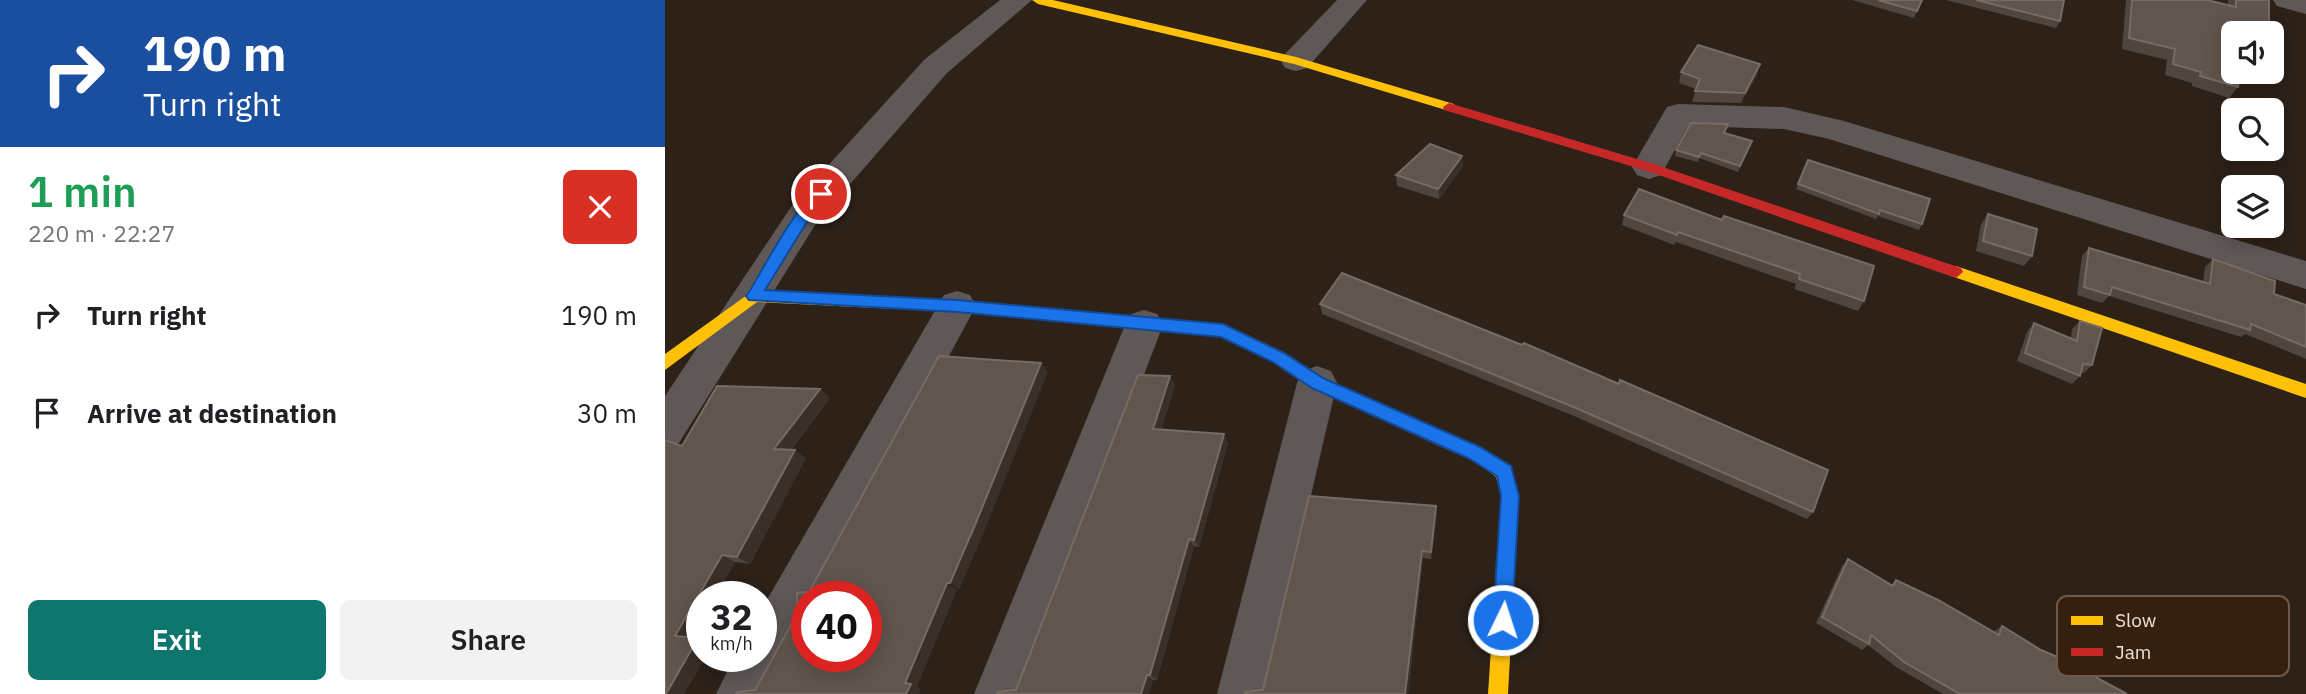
<!DOCTYPE html>
<html lang="en">
<head>
<meta charset="utf-8">
<style>
  :root { --surface:#fff; --page:#f2f2f2; --text:#202124; --muted:#757577; --accent:#0f766e }
  body { margin:0; font-family:"IBM Plex Sans",sans-serif; background:var(--page); color:var(--text); height:100vh; display:flex; flex-direction:column; font-size:26px; white-space:nowrap }
  * { box-sizing:border-box; margin:0 }
  p { font-size:23px; color:var(--muted) }
  .icon { flex:none; width:38px; height:38px; fill:none; stroke:currentColor; stroke-width:2; stroke-linecap:round; stroke-linejoin:round }
  .map { position:relative; flex:1; overflow:hidden }
  .sheet { display:flex; flex-direction:column; background:var(--surface); width:665px }
  .sheet>* { flex:none }
  .banner { background:#1a4fa0; color:#fff; overflow:hidden }
  .tools { position:absolute; left:1556px; top:21px; display:grid; gap:14px }
  .tools a { display:grid; place-items:center; width:63px; height:63px; border-radius:10px; background:var(--surface); box-shadow:0 4px 18px #0003; font-size:35px }
  .speed { position:absolute; left:21px; top:581px; display:flex; gap:14px; font-size:35px; font-weight:700; text-align:center }
  .speed>* { display:grid; place-content:center; width:91px; height:91px; border-radius:50%; background:var(--surface); box-shadow:0 4px 18px #0003; line-height:1 }
  .speed small { font-size:18px; font-weight:400 }
  .speed .limit { border:10px solid #d22; background:#fff; color:#111 }
  .pin { position:absolute; display:grid; place-items:center; width:60px; height:60px; color:#fff; margin:-30px; border:4px solid #fff; border-radius:50%; box-shadow:0 2px 7px #0007 }
  .me { position:absolute; width:77px; margin:-38px; rotate:4deg; stroke-linejoin:round; filter:drop-shadow(0 0 5px #0008) }
  .turn { display:flex; align-items:center; gap:24px; height:147px; padding:0 28px; font-size:32px }
  .turn .icon { width:91px; height:91px; stroke-width:2.5 }
  .turn b { display:block; font-size:49px; line-height:60px }
  .round { display:grid; place-items:center; flex:none; width:74px; height:74px; border-radius:10px; background:var(--page) }
  .head { display:flex; align-items:center; justify-content:space-between; height:119px; padding:0 28px }
  h1 { font-size:42px; font-weight:600; line-height:52px; color:#1e9e55 }
  .cta { display:flex; gap:14px; margin-top:auto; padding:14px 28px }
  .cta a { flex:1; height:80px; border-radius:10px; background:var(--accent); color:#fff; font-size:28px; font-weight:600; line-height:80px; text-align:center }
  .cta a+a { background:var(--page); color:var(--text) }
  ul { padding:0; list-style:none }
  li { display:flex; align-items:center; gap:21px; height:98px; padding:0 28px }
  li div { flex:1 }
  li b { display:block; font-size:26px }
  li em { font-style:normal }
  main { display:flex; flex:1; min-height:0 }
  .map>svg:first-child { display:block }
  .lines { fill:none; stroke-linecap:round; stroke-linejoin:round }
  .street { fill:#5f5856; fill-rule:evenodd }
  .slow { fill:#ffc107; fill-rule:evenodd }
  .jam { fill:#c62828; fill-rule:evenodd }
  .wall { fill:#4f463e }
  .shaded-wall { fill:#3a3028 }
  .building { fill:#60564e; stroke:#776c64; stroke-width:2; fill-rule:evenodd }
  .route { fill:#1a73e8; stroke:#114b97; stroke-width:2 }
  .key { fill:#352010; stroke:#6d5a4c; stroke-width:2 }
  .key-label { font-size:19px; fill:#efe1d7 }
</style>
</head>
<body>
<main>
<section class="sheet">
<div class="banner">
<div class="turn"><svg class="icon" aria-label="right" viewBox="0 0 24 24"><path d="M7 20v-9h11M14 6l5 5-5 5"/></svg><div><b>190 m</b>Turn right</div></div>
</div>
<div class="head"><div><h1>1 min</h1><p>220 m · 22:27</p></div><a class="round" style="background:#d93025;color:#fff"><svg class="icon" aria-label="close" viewBox="0 0 24 24"><path d="M6 6l12 12M18 6L6 18"/></svg></a></div>
<ul>
<li><svg class="icon" aria-label="right" viewBox="0 0 24 24"><path d="M7 20v-9h11M14 6l5 5-5 5"/></svg><div><b>Turn right</b></div><em>190 m</em></li>
<li><svg class="icon" aria-label="arrive" viewBox="0 0 24 24"><path d="M6 21V4h12l-3 4 3 4H6"/></svg><div><b>Arrive at destination</b></div><em>30 m</em></li>
</ul>
<div class="cta"><a>Exit</a><a>Share</a></div>
</section>
<div class="map">
<svg width="1641" height="694" viewBox="0 0 1641 694">
  <rect width="100%" height="100%" fill="#2d2118"/>
  <g class="lines">
    <path class="street" d="M335,0H367L282,73L152,222L14,443L0,448V396L128,204L260,59Z
      M672,0H702L642,68L631,71L620,68L616,61L620,54Z
      M1608,0H1641V14L1612,6Z
      M1013,104L1119,107L1179,121L1641,261V289L1164,139L1119,129L1023,126L996,175L984,179L972,175L967,167L1002,107Z
      M292,291L305,295L311,306L154,597H142V619L101,694H51L70,656H96V610L279,295Z
      M479,310L492,314L498,325L357,694H309L460,325L466,314Z
      M652,366L666,371L672,383L600,694H552L632,383L638,371Z"/>
    <path class="slow" d="M367,0H388L631,57L789,104L790,107L784,111L629,64L373,4Z
      M1291,266L1641,384V398L1286,276L1284,272Z
      M89,290L292,300L473,317L478,319L481,323L478,327L473,329L292,312L92,302L0,370V354Z
      M820,451L845,466L854,496L843,694H823L836,496L831,477L814,464L811,459L814,454Z"/>
    <path class="jam" d="M784,103L989,164L1296,268L1298,272L1291,278L979,170L779,110L778,107Z
      M473,317L564,326L619,352L658,378L815,447L826,454L829,459L826,464L820,467L814,464L646,388L607,362L556,337L468,327L465,323L468,319Z"/>
  </g>
  <path class="wall" d="M1187,0H1257L1249,18Z
    M1281,0H1399L1395,21L1391,28Z
    M1461,0H1542L1563,5V0H1604L1568,33L1573,87L1564,98L1527,86V83L1500,75L1502,60L1457,49Z
    M1016,72L1092,75L1076,103L1027,102L1031,89L1014,83Z
    M1063,124L1060,133L1087,141L1073,172L1034,158L1033,162L1010,156L1011,150Z
    M1143,160L1257,224L1254,230L1213,216L1211,219L1131,189Z
    M798,166L774,199L732,186L731,175Z
    M974,189L1199,301L1193,311L1129,289L1131,284L1011,242L1009,245L957,225L959,215Z
    M1323,214L1367,256L1359,266L1311,251L1316,224Z
    M1424,248L1538,282L1540,267L1548,259L1609,294L1641,305V359L1580,334L1576,337L1444,296L1437,303L1412,295L1417,256Z
    M655,304L857,345L1148,512L1142,519L909,416L657,314Z
    M1415,321L1427,365L1419,373H1416L1415,376L1407,384L1352,361L1362,332L1369,323L1406,338L1407,329Z
    M505,376L510,385L496,430L563,443L534,547L529,546L492,680L351,690Z
    M155,389L165,398L126,450L141,458L85,564L70,562L27,638L37,639V656H41L19,694H0L17,446Z
    M772,513L766,559L758,558L743,694H580L598,690Z
    M1183,559L1226,585L1231,580L1328,632L1337,626L1376,650L1462,694H1278L1231,667L1203,645L1197,650L1151,623L1177,566Z"/>
  <path class="shaded-wall" d="M1095,64L1092,75L1076,103L1080,93Z
    M797,156L798,166L774,199L773,189Z
    M376,363L383,372L319,532L294,590L285,583Z
    M505,376L510,385L493,438L488,429Z
    M155,389L165,398L120,457L109,449Z
    M559,434L563,443L534,547L529,540Z
    M130,450L141,458L85,564L72,557Z
    M771,506L772,513L766,559V552Z
    M524,539L529,546L492,680L485,675Z
    M757,551L758,558L743,694H740Z
    M57,555L70,562L50,597H37V621L25,642L10,636Z
    M282,583L292,590L252,687L256,689L254,694H241L240,683Z
    M33,638L37,639V656H41L19,694H1Z
    M482,675L488,680L484,694H476Z"/>
  <path class="building" d="M1213,0H1257L1252,11Z
    M1311,0H1399L1395,21Z
    M1467,0H1542L1571,7V0H1604V33H1568V72H1575L1573,87L1535,76L1536,72L1508,64L1510,49L1464,38Z
    M1033,45L1095,64L1080,93L1030,91L1035,79L1016,72Z
    M1026,123L1063,124L1059,133L1087,141L1075,166L1036,153L1034,157L1011,150Z
    M765,144L797,156L773,189L731,175Z
    M1143,160L1265,199L1257,224L1215,210L1214,214L1133,184Z
    M974,189L1057,220L1059,216L1209,266L1199,301L1134,279L1135,274L1013,232L1012,235L959,215Z
    M1323,214L1372,229L1367,256L1318,241Z
    M1424,248L1545,284L1548,259L1610,281L1609,294L1641,305V347L1586,324L1585,330L1447,287L1445,295L1419,287Z
    M677,273L857,345L859,343L954,384L955,380L1163,470L1148,512L911,408L655,304Z
    M1415,321L1437,328L1427,365L1418,364L1415,376L1360,353L1369,323L1412,341Z
    M274,356L376,363L310,525L285,583H282L240,683L246,684L241,694H71L72,692L90,690L132,614V593L144,592ZM142,597H201V656H142Z
    M473,375L505,376L488,429L559,434L529,540L524,539L485,675H482L476,694H332L333,692L351,690Z
    M52,386L155,389L109,449L130,450L72,557L57,555L10,636L33,638L1,694H0V440L17,446Z
    M644,496L771,506L766,552L757,551L740,694H580V692L598,690Z
    M1183,559L1228,586L1231,580L1273,600L1334,635L1337,626L1376,650L1433,674L1432,678L1462,694H1295L1239,662L1206,635L1204,644L1157,617Z"/>
  <path class="route" d="M156,189L163,194L145,217L100,290L292,300L558,324L619,353L658,378L815,447L846,466L854,496L847,620L844,627L838,629L831,627L828,620L836,496L832,476L803,458L647,388L608,362L556,337L292,312L84,300L81,296L84,292C97,271 136,196 156,189Z"/>
  <rect x="1392" y="596" width="232" height="80" rx="10" class="key"/>
  <rect x="1406" y="616" width="32" height="9" fill="#ffc107"/>
  <rect x="1406" y="648" width="32" height="8" fill="#c62828"/>
  <g class="key-label">
    <text x="1450" y="627">Slow</text>
    <text x="1450" y="659">Jam</text>
  </g>
</svg>
<div class="tools">
<a><svg class="icon" aria-label="sound" viewBox="0 0 24 24"><path d="M4 9h4l5-4v14l-5-4H4zM17 9q2 3 0 6"/></svg></a>
<a><svg class="icon" aria-label="search" viewBox="0 0 24 24"><circle cx="10" cy="10" r="6"/><path d="M15 15l6 6"/></svg></a>
<a><svg class="icon" aria-label="layers" viewBox="0 0 24 24"><path d="M12 4l9 5-9 5-9-5zM3 14l9 5 9-5"/></svg></a>
</div>
<div class="speed"><div>32<small>km/h</small></div><div class="limit">40</div></div>
<div class="pin" style="left:156px;top:194px;background:#d93025"><svg class="icon" aria-label="arrive" viewBox="0 0 24 24"><path d="M6 21V4h12l-3 4 3 4H6"/></svg></div>
<svg class="me" style="left:838px;top:620px" viewBox="-20 -20 40 40"><circle r="17" fill="#1a73e8" stroke="#fff" stroke-width="3"/><path d="M0-11L8 9 0 5-8 9z" fill="#fff"/></svg>
</div>
</main>
</body>
</html>
